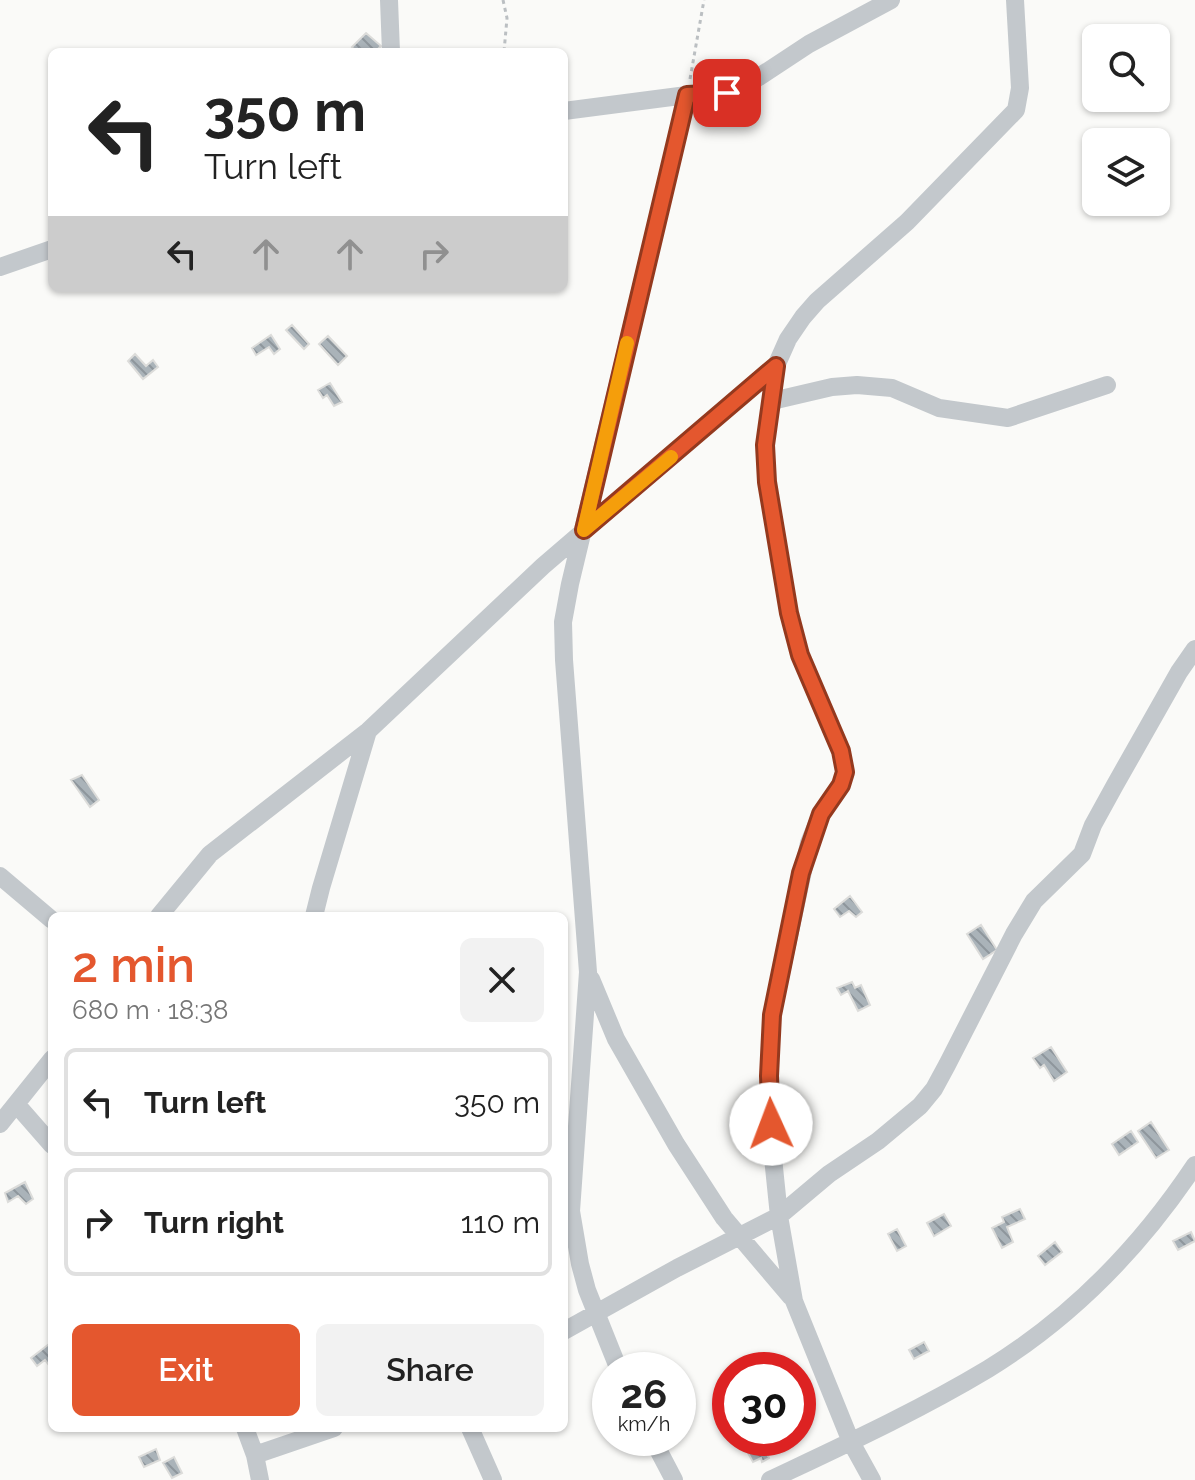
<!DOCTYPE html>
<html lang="en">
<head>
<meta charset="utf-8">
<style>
  :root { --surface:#fff; --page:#f2f2f2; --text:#222; --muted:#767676; --line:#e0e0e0; --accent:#e4572e }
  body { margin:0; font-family:Raleway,sans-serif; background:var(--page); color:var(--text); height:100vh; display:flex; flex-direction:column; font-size:30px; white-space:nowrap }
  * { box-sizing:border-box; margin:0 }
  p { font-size:26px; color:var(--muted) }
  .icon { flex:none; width:44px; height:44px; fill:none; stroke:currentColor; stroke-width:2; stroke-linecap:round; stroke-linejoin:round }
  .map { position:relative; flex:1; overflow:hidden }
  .sheet { position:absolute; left:48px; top:912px; width:520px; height:520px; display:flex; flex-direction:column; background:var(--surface); border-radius:12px; box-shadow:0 2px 6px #0004 }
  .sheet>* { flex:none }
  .banner { position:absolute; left:48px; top:48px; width:520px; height:244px; border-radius:12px; box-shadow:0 2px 6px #0004; background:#fff; color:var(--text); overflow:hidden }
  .controls { position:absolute; left:1082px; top:24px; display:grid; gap:16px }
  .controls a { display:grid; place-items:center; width:88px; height:88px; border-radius:12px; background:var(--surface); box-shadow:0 2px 6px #0004; font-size:40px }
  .speed { position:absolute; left:592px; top:1352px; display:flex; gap:16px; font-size:40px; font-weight:700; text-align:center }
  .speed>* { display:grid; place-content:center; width:104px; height:104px; border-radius:50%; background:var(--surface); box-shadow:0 2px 6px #0004; line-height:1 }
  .speed small { font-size:20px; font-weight:400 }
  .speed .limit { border:12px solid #d22; background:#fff; color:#111 }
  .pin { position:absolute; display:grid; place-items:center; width:68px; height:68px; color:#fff; margin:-34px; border-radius:16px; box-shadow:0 4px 12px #0006 }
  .me { position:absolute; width:88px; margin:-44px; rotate:358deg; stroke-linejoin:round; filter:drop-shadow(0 0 6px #0008) }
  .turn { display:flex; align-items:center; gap:28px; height:168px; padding:0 24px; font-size:36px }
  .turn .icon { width:104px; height:104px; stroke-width:2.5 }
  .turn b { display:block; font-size:56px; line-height:68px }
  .lanes { display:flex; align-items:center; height:76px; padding:0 24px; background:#0003; justify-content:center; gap:40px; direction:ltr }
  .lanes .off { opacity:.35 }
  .round { display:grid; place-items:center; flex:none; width:84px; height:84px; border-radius:12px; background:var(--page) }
  .summary { display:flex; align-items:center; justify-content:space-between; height:136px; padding:0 24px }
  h1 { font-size:48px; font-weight:600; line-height:60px; color:var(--accent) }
  .button { display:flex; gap:16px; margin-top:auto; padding:16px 24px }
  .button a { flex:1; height:92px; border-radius:12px; background:var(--accent); color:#fff; font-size:32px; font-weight:600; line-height:92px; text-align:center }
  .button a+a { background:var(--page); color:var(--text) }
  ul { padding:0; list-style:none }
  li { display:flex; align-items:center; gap:24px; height:108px; margin:0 16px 12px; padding:0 8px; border:4px solid var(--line); border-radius:12px }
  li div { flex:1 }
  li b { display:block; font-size:30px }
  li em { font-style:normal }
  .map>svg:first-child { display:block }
  .building { fill:url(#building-back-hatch); stroke:#dcdcda; stroke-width:2 }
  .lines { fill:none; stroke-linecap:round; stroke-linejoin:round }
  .path { stroke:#bbbfc2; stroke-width:3; stroke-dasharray:4 4; stroke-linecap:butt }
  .minor { stroke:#c3c8cc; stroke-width:18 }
  .route-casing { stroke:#94391e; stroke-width:20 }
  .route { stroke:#e4572e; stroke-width:14 }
  .slow { stroke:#f59e0b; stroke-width:14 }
</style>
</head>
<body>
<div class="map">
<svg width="1195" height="1480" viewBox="0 0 1195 1480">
  <defs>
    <pattern id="building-back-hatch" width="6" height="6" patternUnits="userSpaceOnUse" patternTransform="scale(2)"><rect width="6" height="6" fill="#aab3b9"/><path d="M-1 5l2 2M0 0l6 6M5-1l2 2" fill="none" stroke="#8e969c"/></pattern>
  </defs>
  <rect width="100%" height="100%" fill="#fafaf8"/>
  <path class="building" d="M366,33L381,46L375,52H363L360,49L357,52L352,47Z
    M292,325L309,344L304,349L286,330Z
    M271,335L280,349L274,354L269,347L256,355L252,348Z
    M328,336L347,356L338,365L319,344Z
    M135,354L146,366L153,360L158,367L143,379L128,361Z
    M330,383L342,402L334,406L327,395L323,398L318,390Z
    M82,775L99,800L90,807L71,780Z
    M850,896L862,912L856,917L849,911L840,917L834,909Z
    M981,925L997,950L983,959L967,934Z
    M852,982L855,988L861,985L870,1005L858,1011L848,991L841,995L837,988Z
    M1051,1047L1067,1072L1054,1081L1044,1065L1040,1068L1033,1058Z
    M1151,1122L1169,1150L1156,1158L1138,1131Z
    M1131,1131L1138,1142L1119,1155L1112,1144Z
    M25,1182L33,1199L26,1204L18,1196L8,1202L5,1193Z
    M1020,1209L1025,1219L1007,1227L1013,1242L1002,1248L992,1228L1004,1222L1002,1217Z
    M944,1214L951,1226L934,1236L927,1223Z
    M897,1229L906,1246L897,1251L888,1234Z
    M1191,1232L1195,1241L1178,1250L1173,1241Z
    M1055,1242L1062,1252L1045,1265L1038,1256Z
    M924,1342L929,1351L914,1359L909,1350Z
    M49,1344L52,1347V1369L45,1360L37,1366L31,1358Z
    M763,1445L769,1458L762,1462L761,1458L753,1462L748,1453Z
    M156,1449L160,1460L144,1467L139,1457Z
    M174,1457L182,1473L172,1478L163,1463Z"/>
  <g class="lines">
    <path class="path" d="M503,0L507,18L504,52
      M690,79L704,0"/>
    <path class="minor" d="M389,0L391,52
      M564,111L687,95L736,92L809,44L891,0
      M0,267L52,249
      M772,401L832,387L857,385L892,388L939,408L1008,418L1107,385
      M0,876L52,920
      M159,916L210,854L368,731L543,566L776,366
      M314,916L321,888L368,731
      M591,979L616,1039L676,1144L724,1218L791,1297
      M17,1105L52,1145
      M0,1124L52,1059
      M564,1331L677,1268L779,1216L829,1174L878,1141L920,1106L934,1089L947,1065L1014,934L1034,901L1082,854L1093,825L1115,785L1179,672L1195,649
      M619,1370L587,1290L580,1264L571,1211L588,972L564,660L563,622L570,584L687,95
      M245,1428L255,1455L260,1480
      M470,1428L493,1480
      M652,1438L674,1480
      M255,1455L334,1428
      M770,1480C844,1445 918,1411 988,1369C1071,1318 1141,1246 1195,1165
      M872,1480L851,1442L794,1301L779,1216L772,1148L769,1076L772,1015L809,843L821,814L841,785L845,772L841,751L800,655L789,613L767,482L765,445L776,366L788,339L803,317L817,301L907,222L1016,110L1020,88L1015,0"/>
  </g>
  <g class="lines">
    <defs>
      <path id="route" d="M727,93L687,95L584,530L776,366L765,445L767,482L789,613L800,655L841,751L845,772L841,785L821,814L801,873L772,1015L769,1076L771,1124"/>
    </defs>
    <use href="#route" class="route-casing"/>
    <use href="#route" class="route"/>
    <path class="slow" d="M627,343L584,530L671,457"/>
  </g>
</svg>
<div class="controls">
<a><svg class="icon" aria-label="search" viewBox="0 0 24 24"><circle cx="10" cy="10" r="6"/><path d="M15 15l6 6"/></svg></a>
<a><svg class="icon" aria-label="layers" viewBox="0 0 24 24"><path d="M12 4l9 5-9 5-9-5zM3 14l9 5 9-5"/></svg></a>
</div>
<div class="speed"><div>26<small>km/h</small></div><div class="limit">30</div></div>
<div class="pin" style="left:727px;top:93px;background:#d93025"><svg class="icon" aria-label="arrive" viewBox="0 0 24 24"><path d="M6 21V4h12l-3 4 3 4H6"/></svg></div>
<svg class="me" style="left:771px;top:1124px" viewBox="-20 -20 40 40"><circle r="19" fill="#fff"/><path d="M0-13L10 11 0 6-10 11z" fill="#e4572e"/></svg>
<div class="banner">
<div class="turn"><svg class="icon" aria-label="left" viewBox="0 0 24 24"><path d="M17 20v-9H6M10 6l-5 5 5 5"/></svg><div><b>350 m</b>Turn left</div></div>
<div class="lanes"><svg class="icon" aria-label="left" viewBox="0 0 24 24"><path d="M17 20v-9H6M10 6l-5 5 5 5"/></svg><svg class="icon off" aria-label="ahead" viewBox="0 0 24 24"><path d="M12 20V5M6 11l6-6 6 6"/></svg><svg class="icon off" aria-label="ahead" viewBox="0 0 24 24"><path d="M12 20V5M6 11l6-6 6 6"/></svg><svg class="icon off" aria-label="right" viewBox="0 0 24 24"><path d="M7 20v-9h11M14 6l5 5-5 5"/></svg></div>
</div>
<section class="sheet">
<div class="summary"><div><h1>2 min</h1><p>680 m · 18:38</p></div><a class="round"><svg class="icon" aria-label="close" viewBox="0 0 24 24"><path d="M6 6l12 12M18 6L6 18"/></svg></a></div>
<ul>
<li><svg class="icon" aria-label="left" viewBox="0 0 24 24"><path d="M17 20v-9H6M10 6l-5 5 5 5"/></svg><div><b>Turn left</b></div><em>350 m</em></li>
<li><svg class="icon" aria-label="right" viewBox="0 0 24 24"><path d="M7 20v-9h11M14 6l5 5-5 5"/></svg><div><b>Turn right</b></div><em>110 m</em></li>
</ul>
<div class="button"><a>Exit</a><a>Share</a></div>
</section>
</div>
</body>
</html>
